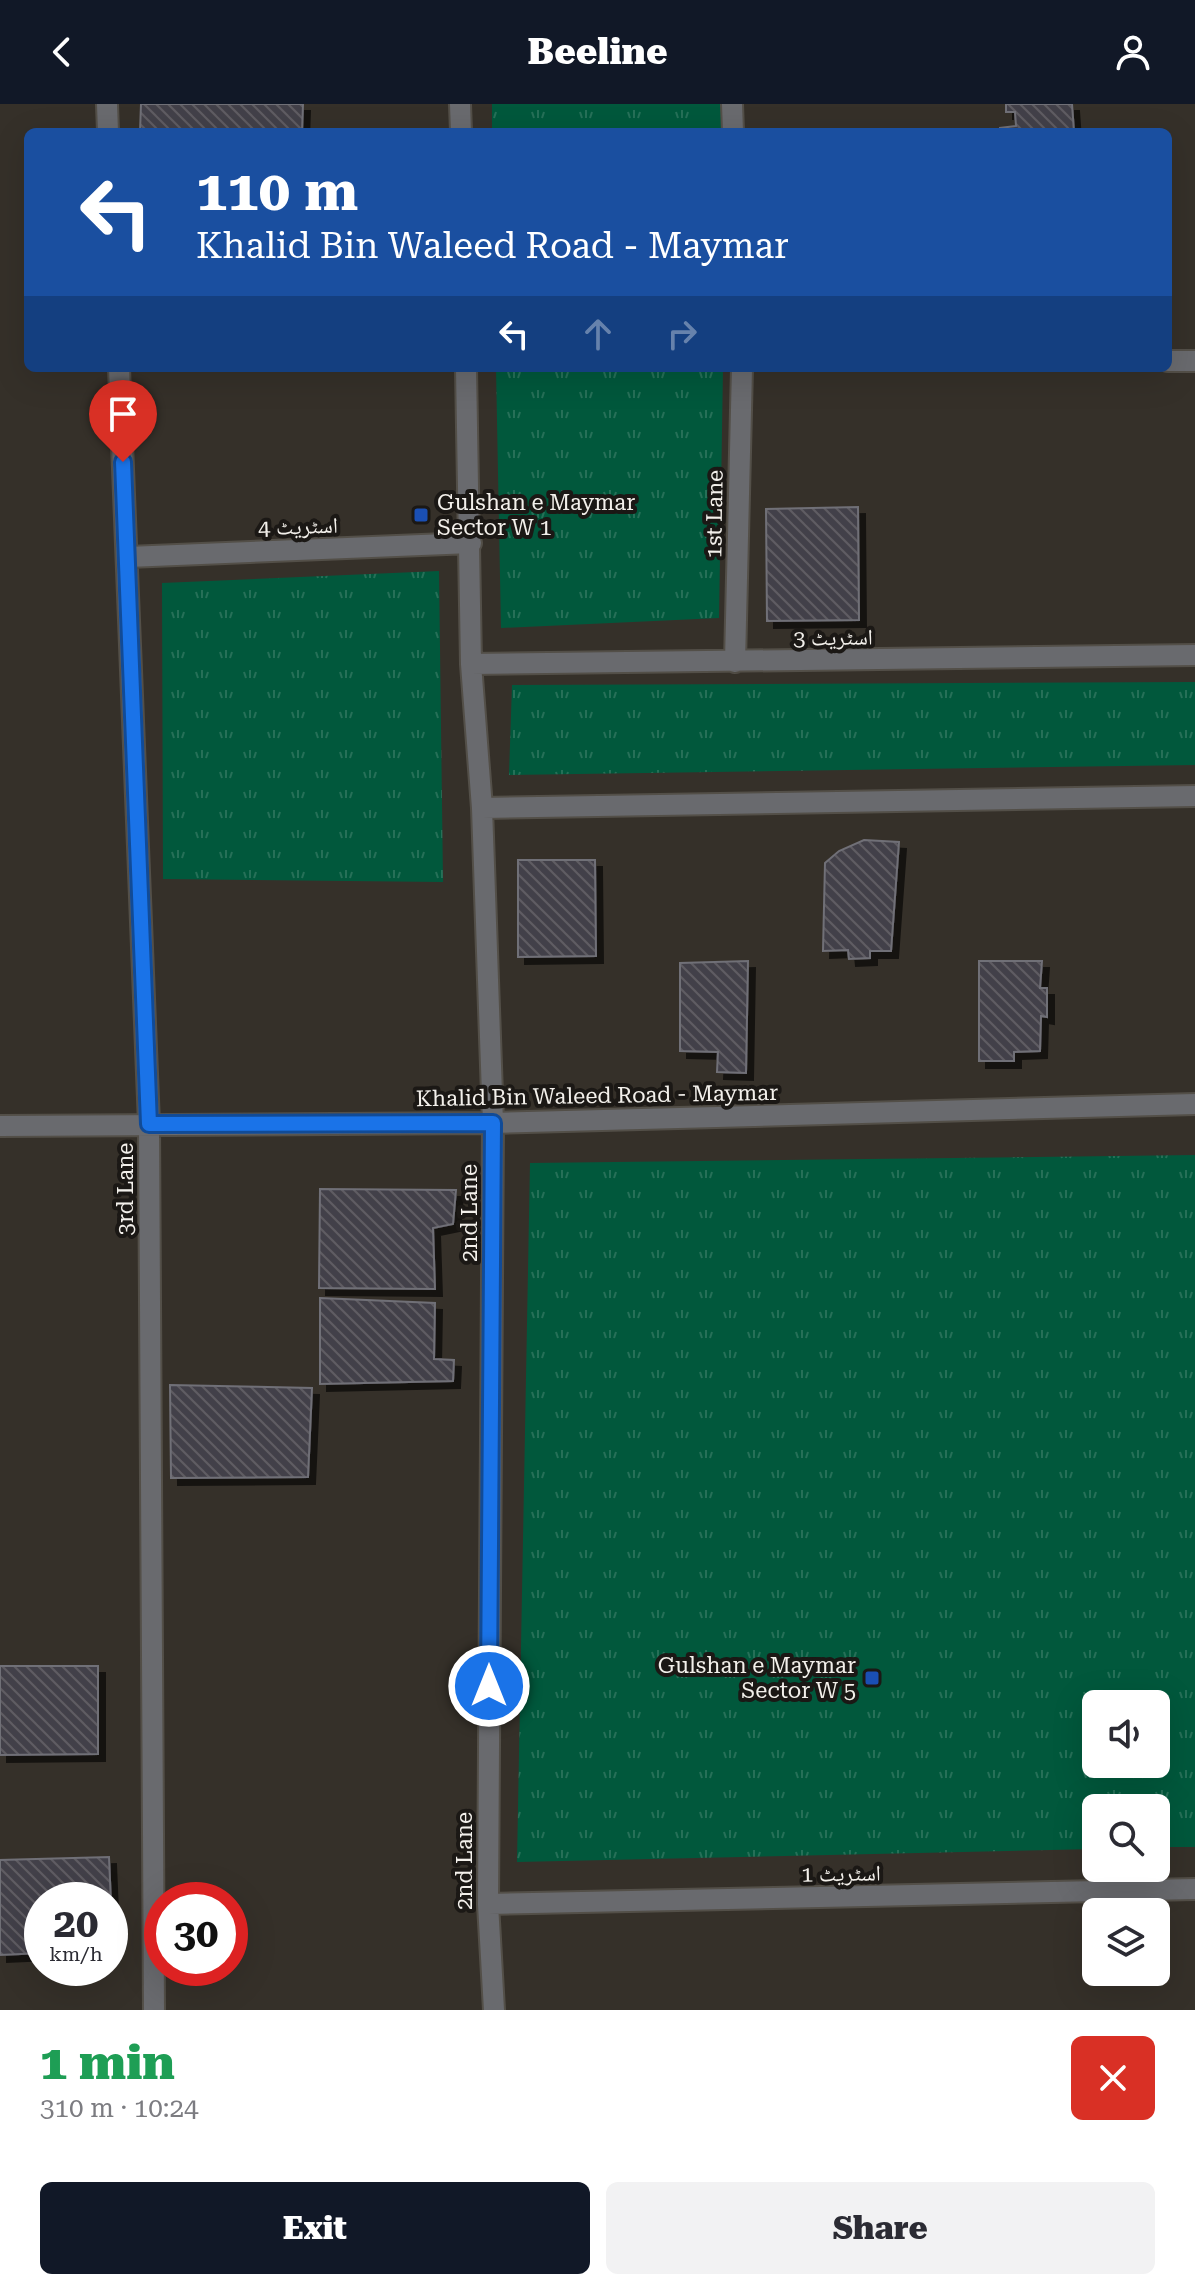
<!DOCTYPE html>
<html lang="en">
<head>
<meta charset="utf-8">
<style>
  :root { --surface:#fff; --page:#f2f2f3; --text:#2b2b33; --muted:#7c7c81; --accent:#111827 }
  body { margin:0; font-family:"Roboto Serif","Noto Naskh Arabic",serif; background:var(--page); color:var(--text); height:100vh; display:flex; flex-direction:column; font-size:30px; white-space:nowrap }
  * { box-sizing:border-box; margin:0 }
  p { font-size:26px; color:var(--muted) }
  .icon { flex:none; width:44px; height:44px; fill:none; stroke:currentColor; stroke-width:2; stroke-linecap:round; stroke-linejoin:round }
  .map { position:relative; height:1906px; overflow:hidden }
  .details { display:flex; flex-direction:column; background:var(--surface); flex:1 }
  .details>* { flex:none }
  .guide { position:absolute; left:24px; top:24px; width:1148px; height:244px; border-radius:12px; box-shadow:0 8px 32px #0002; background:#1a4fa0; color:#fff; overflow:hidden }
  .fabs { position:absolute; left:1082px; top:1586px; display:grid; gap:16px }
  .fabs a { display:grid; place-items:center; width:88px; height:88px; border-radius:12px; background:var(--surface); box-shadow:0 8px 32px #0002; font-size:40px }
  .speed { position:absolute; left:24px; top:1778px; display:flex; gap:16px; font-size:40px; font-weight:700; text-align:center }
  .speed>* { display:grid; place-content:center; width:104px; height:104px; border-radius:50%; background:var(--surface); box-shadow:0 8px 32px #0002; line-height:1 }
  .speed small { font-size:20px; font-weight:400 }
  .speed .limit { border:12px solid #d22; background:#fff; color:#111 }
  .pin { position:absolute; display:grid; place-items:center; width:68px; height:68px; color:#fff; margin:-82px -34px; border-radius:50% 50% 50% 0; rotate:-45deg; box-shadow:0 0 8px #0007 }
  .pin .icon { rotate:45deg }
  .me { position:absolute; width:88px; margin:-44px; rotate:0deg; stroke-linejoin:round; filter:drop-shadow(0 0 6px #0008) }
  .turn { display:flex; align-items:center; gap:28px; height:168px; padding:0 40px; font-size:36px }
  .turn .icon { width:104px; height:104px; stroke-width:2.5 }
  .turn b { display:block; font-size:56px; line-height:68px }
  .lanes { display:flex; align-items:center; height:76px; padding:0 40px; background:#0003; justify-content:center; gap:40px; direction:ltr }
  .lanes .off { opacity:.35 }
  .round { display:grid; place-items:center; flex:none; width:84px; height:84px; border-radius:12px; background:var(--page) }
  .headline { display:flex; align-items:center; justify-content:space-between; height:136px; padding:0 40px }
  h1 { font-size:48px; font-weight:800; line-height:60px; color:#1e9e55 }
  .button { display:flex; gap:16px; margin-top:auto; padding:16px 40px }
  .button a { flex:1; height:92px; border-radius:12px; background:var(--accent); color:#fff; font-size:32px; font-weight:800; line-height:92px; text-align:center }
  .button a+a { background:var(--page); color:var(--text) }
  header { display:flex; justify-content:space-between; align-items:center; height:104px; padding:0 40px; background:var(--accent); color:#fff; font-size:36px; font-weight:800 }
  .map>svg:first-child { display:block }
  .park { fill:url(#park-tufts); fill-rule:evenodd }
  .building { fill:url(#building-back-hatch); stroke:#706f77; stroke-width:2; filter:url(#shadow) }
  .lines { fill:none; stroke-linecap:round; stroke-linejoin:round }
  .street-casing { stroke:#534f48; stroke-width:24 }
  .street { stroke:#696a6e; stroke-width:20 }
  .route-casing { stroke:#114b97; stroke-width:20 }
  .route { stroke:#1a73e8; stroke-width:14 }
  .transit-dot { fill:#1a4fb4; stroke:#1b1815; stroke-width:3 }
  .labels { text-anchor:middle; stroke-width:8; stroke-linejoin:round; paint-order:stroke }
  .poi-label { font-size:22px; fill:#f3f0eb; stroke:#1b1815; text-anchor:start }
  .street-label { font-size:22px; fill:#f3f0eb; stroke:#1b1815 }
</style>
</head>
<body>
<header><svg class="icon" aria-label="back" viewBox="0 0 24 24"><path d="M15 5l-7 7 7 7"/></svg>Beeline<svg class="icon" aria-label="person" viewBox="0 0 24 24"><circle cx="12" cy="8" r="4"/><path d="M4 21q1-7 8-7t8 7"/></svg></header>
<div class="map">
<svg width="1195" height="1906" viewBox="0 0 1195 1906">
  <defs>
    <pattern id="park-tufts" width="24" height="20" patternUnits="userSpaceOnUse" patternTransform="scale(2)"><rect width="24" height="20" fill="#01583c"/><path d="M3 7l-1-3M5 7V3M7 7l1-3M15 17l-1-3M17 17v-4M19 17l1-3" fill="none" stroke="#267058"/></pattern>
    <pattern id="building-back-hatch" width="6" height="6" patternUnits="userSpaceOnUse" patternTransform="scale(2)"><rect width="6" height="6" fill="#434149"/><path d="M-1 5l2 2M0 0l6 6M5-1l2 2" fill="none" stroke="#5f5d63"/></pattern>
    <filter id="shadow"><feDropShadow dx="7" dy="7" stdDeviation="0" flood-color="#0009"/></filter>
  </defs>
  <rect width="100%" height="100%" fill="#353029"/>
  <path class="park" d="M492,0H729L728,28H492Z
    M496,264H723L719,514L501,524Z
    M439,467L443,778L163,775L162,479Z
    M1195,578V661L509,671L512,581Z
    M1195,1051V1743H1156V1704H1096V1745L517,1758L530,1059ZM1156,1600V1660H1096V1600Z"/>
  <path class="building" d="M141,0H303L302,28H140Z
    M1006,0H1072L1074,28H1000V24L1016,22L1015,8H1006Z
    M858,403L859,516L767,517L766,405Z
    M864,736L899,738L891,847H870V854L849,855L848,846L823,847L825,759L839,747Z
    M518,756H595L596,852L518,853Z
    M748,857L746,969L717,968L718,948L680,947V859Z
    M979,857H1042L1040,884H1047V913L1041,912L1040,947L1014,948V957H979Z
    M320,1085L456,1086L453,1120L433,1124L435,1185L319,1184Z
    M320,1194L435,1199L434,1255L454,1256L453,1277L320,1280Z
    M170,1281L312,1284L308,1373L171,1374Z
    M0,1562H98V1650L0,1651Z
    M109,1753L113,1847H110V1796H42V1849L0,1851V1756Z"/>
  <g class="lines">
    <defs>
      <path id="street" d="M107,0L108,28
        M460,0L461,28
        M732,0L733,28
        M1168,257H1195
        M119,264L149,1020L154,1906
        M466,264L471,560L482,704L493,1019L488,1800L494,1906
        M128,453L471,439
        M735,558L742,264
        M471,560L1195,551
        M482,704L1195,692
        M0,1022L493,1019L1195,1000
        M488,1800L1195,1785"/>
    </defs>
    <use href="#street" class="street-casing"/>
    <use href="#street" class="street"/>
  </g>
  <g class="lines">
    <defs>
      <path id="route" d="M123,358L149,1020L493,1019L489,1582"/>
    </defs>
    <use href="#route" class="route-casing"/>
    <use href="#route" class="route"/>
  </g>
  <g class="transit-dot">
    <rect x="413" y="403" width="16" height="16" rx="4"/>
    <rect x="864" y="1566" width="16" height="16" rx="4"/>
  </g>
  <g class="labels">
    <g class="poi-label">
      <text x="437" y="406">Gulshan e Maymar<tspan x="437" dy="25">Sector W 1</tspan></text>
      <text x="856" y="1569" text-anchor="end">Gulshan e Maymar<tspan x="856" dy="25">Sector W 5</tspan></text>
    </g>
    <g class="street-label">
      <text transform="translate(714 410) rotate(-89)" y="8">1st Lane</text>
      <text transform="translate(298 422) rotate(-2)" y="8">اسٹریٹ 4</text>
      <text transform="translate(833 533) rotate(-1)" y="8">اسٹریٹ 3</text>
      <text transform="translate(597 991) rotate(-1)" y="8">Khalid Bin Waleed Road - Maymar</text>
      <text transform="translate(125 1085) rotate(-90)" y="8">3rd Lane</text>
      <text transform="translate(469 1109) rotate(-90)" y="8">2nd Lane</text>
      <text transform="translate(464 1757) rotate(-90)" y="8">2nd Lane</text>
      <text transform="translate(841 1769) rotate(-1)" y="8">اسٹریٹ 1</text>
    </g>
  </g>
</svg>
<div class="fabs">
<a><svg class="icon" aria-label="sound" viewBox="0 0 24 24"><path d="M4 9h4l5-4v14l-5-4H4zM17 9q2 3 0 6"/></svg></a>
<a><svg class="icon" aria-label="search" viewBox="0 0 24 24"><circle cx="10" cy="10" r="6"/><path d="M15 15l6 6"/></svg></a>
<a><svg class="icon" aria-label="layers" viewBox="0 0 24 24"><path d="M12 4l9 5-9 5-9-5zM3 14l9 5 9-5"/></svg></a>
</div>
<div class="speed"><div>20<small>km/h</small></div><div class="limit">30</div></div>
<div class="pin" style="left:123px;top:358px;background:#d93025"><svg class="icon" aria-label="arrive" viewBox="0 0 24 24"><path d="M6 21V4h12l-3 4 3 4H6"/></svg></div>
<svg class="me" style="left:489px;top:1582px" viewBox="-20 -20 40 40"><circle r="17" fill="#1a73e8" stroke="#fff" stroke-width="3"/><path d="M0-11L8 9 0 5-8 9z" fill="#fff"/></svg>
<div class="guide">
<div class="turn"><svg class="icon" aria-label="left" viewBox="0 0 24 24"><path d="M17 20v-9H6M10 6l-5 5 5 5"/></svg><div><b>110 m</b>Khalid Bin Waleed Road - Maymar</div></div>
<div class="lanes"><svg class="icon" aria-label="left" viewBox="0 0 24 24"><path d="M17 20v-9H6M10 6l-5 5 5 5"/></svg><svg class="icon off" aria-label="ahead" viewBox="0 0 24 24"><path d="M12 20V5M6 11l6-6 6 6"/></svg><svg class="icon off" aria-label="right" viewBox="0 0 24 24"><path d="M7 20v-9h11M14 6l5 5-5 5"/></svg></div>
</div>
</div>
<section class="details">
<div class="headline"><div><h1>1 min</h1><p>310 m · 10:24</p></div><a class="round" style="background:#d93025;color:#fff"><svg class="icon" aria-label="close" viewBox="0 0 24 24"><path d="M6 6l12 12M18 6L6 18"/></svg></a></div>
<div class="button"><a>Exit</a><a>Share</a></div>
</section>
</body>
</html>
